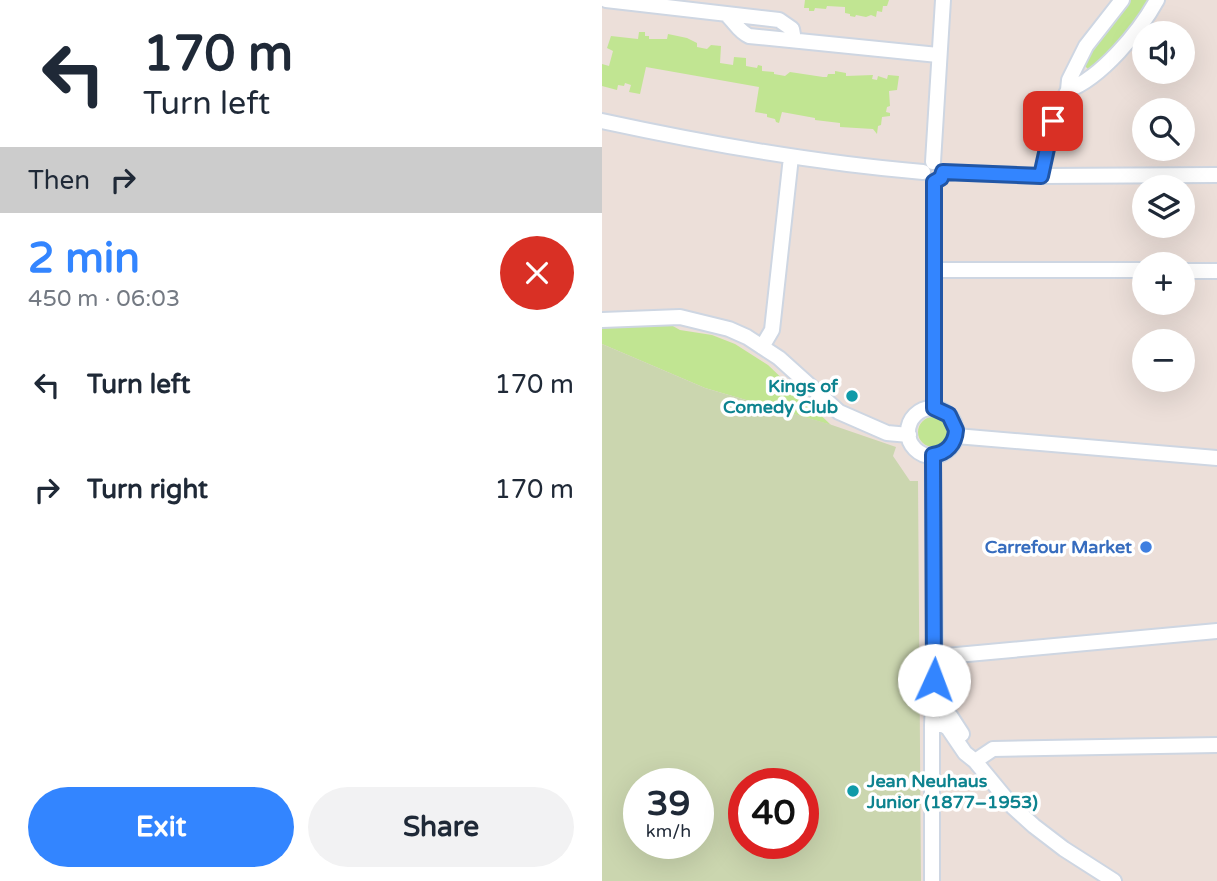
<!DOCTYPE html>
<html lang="en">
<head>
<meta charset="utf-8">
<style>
  :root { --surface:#fff; --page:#f2f2f3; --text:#1f2937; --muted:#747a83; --accent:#3385ff }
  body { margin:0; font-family:"Varela Round",sans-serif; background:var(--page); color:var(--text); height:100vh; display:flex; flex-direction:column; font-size:26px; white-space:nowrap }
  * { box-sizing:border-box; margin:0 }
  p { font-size:23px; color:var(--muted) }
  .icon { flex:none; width:38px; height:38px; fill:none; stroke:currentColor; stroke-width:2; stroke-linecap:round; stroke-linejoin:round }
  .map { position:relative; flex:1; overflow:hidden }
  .details { display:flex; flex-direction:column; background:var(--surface); width:602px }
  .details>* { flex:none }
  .guide { background:#fff; color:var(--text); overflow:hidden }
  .buttons { position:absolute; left:530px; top:21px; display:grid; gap:14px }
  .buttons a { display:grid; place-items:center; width:63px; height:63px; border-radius:50%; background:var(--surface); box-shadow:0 7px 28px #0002; font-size:35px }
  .speed { position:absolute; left:21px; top:768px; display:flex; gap:14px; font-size:35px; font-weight:700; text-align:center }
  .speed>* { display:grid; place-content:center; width:91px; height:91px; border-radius:50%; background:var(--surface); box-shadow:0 7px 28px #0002; line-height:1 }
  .speed small { font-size:18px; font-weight:400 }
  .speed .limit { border:10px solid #d22; background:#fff; color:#111 }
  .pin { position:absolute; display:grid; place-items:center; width:60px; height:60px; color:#fff; margin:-30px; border-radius:14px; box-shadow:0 4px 10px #0006 }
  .me { position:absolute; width:77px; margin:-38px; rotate:2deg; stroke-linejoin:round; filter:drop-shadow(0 0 5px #0008) }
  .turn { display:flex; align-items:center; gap:24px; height:147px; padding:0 28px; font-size:32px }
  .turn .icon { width:91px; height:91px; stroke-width:2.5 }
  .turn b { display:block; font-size:49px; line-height:60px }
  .then { display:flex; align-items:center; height:66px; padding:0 28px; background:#0003; gap:14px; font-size:26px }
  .round { display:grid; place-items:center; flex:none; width:74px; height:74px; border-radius:37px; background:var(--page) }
  .headline { display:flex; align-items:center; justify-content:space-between; height:119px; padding:0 28px }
  h1 { font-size:42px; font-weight:700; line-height:52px; color:var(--accent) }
  .button { display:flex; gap:14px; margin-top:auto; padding:14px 28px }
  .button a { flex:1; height:80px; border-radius:42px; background:var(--accent); color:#fff; font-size:28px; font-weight:700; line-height:80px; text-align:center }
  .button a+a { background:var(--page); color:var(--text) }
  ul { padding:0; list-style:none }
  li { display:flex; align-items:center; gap:21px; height:105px; padding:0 28px }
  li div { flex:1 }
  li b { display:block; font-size:26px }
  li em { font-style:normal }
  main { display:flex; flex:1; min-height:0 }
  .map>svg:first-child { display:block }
  .green { fill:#c1e592 }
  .cemetery { fill:#cbd6af; fill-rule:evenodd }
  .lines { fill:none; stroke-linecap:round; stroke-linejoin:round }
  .minor-casing { stroke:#ced6e2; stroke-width:18 }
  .minor { stroke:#fff; stroke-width:14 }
  .route-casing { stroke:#2156a6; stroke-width:18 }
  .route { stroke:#3385ff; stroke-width:12 }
  .culture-dot { fill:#0f9aa8; stroke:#fff; stroke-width:2.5 }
  .shop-dot { fill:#3f7fe0; stroke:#fff; stroke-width:2.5 }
  .labels { text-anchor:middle; stroke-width:7; stroke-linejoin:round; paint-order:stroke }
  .culture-label { font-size:18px; font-weight:bold; fill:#0d838f; stroke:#fff; text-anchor:end }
  .shop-label { font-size:18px; font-weight:bold; fill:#366cbe; stroke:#fff; text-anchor:end }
</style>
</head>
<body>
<main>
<section class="details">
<div class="guide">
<div class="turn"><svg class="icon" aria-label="left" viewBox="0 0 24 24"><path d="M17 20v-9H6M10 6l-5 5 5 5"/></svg><div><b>170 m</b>Turn left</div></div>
<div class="then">Then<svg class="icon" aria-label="right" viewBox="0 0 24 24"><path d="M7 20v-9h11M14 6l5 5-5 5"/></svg></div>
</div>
<div class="headline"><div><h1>2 min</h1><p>450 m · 06:03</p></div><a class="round" style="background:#d93025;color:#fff"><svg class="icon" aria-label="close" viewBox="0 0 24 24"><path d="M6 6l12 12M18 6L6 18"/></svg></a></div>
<ul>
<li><svg class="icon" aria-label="left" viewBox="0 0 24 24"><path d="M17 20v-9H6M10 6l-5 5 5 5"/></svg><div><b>Turn left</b></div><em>170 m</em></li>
<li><svg class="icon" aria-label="right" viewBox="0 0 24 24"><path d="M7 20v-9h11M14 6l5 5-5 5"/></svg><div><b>Turn right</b></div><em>170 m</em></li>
</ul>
<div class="button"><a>Exit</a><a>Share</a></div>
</section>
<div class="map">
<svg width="615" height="881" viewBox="0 0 615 881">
  <rect width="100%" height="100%" fill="#ecdfd9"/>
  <path class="green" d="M203,0H287L285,6H281L280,12L275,11L274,17L269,15L264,17L254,15L253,17L248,16V14L243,13V7L225,6L224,9L213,8L212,11H207V8H202Z
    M529,0H547L529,28L487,70L482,65L489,50Z
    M37,32H43V36H47V39H65L66,34L85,38L95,43V47L105,49L109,45L119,46L118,63L131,65L132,57L144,58V66L155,68L156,65L160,66V71L172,72V74L183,76L188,72L221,77H225L226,74H233V71L244,73V76L271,75L270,79L275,80L276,76L285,79L286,75L297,76L295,90L287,91L288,106L285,107L284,112L288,113V116L280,117L279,125L276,126L275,134L271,129L238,127V123L213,120V118L180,112L177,123L174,122L173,119L165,117V114L153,112L157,87L44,67L38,94L27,92L29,85L23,83L22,86L16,85L15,90L0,86V64L7,66L11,51L5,48L9,36L36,39Z
    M45,325H69L78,330L110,335L133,344L166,365L229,425L103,388L0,344V327Z
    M316 432a15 15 0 1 1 30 0a15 15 0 1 1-30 0Z"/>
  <path class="cemetery" d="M0,344L103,388L227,424L294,447L291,456L308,481H316L319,881H0ZM37,784H96V844H37ZM142,784H201V844H142Z"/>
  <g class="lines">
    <defs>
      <path id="minor" d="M4,0L177,20L190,29L192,40
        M124,14C133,22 136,31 147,36L336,55
        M466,90C499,78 538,31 555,0
        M0,121C106,144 213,163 321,172
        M331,162L341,0
        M341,172L439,176L615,175
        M439,176L451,121L466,90L467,80L484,46L520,0
        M332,182V408
        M332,270H542
        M581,271H615
        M0,320L78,317L127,329L145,337L177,358L237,412L285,433L307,435
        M160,347L170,330L189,157
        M306 432a24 24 0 1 1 48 0a24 24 0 1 1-48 0Z
        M354,436L615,458
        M333,657L615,631
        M331,704L349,717L360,734
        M330,725H341L346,728L363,753L373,761L411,807L432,826L462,849L512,881
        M373,761L391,749L615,745
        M330,881V725L333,657L331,455"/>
    </defs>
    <use href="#minor" class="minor-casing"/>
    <use href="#minor" class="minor"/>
  </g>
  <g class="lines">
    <defs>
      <path id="route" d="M332,680L331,455C345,453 353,444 354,430L347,415L332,408V182L339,178L341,172L439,176L451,121"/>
    </defs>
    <use href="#route" class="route-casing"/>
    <use href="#route" class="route"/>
  </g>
  <g class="culture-dot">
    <circle cx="250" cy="396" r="7"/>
    <circle cx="251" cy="791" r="7"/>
  </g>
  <circle class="shop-dot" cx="544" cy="547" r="7"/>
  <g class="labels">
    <g class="culture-label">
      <text x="236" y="392">Kings of<tspan x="236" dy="21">Comedy Club</tspan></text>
      <text x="265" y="787" text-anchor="start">Jean Neuhaus<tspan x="265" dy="21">Junior (1877–1953)</tspan></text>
    </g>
    <g class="shop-label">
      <text x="530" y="553">Carrefour Market</text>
    </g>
  </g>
</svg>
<div class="buttons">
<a><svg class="icon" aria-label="sound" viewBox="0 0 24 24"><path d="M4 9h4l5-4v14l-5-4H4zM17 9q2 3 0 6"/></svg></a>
<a><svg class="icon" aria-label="search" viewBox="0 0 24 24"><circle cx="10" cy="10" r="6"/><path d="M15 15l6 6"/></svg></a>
<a><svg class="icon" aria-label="layers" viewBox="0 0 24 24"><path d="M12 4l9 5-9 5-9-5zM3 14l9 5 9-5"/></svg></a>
<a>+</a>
<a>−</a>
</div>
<div class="speed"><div>39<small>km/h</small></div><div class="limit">40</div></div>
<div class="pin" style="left:451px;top:121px;background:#d93025"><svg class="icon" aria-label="arrive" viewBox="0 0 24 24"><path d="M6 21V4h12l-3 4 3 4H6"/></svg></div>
<svg class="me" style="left:332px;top:680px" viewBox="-20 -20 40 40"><circle r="19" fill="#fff"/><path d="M0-13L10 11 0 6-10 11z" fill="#3385ff"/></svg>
</div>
</main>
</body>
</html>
